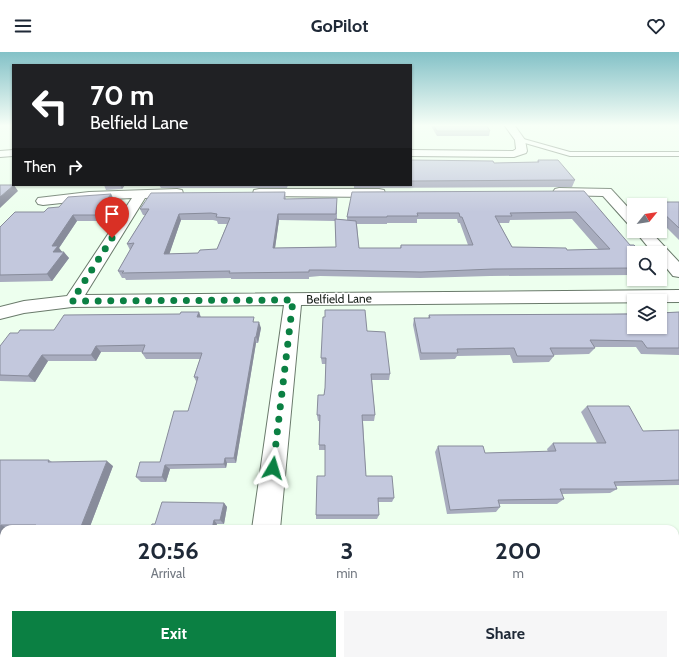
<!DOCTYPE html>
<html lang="en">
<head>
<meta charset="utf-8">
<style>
  :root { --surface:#fff; --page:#f6f6f7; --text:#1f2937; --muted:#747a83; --accent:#0b8043 }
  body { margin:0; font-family:Cabin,sans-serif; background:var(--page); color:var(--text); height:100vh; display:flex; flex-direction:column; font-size:15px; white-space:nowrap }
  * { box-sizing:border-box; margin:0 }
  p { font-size:13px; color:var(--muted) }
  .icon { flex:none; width:22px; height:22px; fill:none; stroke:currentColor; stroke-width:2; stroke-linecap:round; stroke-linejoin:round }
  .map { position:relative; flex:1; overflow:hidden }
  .panel { position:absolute; left:0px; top:473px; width:679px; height:140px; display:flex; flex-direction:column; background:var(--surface); border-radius:12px 12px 0 0; box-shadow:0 1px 3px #0004 }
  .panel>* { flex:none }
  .hud { position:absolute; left:12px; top:12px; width:400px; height:122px; border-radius:0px; box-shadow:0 1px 3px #0004; background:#202124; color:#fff; overflow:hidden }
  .needle { width:26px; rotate:60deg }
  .controls { position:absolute; left:627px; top:146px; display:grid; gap:8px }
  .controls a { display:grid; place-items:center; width:40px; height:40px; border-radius:0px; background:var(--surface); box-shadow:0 1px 3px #0004; font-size:20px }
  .pin { position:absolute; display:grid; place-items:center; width:34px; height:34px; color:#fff; margin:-41px -17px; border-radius:50% 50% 50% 0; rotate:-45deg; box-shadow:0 0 4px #0007 }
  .pin .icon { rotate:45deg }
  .me { position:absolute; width:44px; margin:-22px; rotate:7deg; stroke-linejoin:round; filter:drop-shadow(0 0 3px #0008) }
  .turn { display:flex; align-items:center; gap:14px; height:84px; padding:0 12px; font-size:18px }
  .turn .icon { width:52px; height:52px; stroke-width:2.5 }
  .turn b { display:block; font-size:28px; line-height:34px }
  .then { display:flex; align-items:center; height:38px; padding:0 12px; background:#0003; gap:8px; font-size:15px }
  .eta { display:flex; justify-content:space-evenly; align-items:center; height:68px; text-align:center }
  .eta b { font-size:24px; font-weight:700; line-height:28px }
  .button { display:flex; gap:8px; margin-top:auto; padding:8px 12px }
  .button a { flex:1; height:46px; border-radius:0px; background:var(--accent); color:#fff; font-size:16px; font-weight:700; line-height:46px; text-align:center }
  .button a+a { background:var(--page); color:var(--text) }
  header { display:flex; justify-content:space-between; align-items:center; height:52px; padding:0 12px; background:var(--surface); font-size:18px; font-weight:700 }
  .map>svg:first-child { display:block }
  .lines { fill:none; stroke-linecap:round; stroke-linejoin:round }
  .lane-casing { stroke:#6a7a6b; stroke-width:2 }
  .street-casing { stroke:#6a7a6b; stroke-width:2 }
  .lane { fill:#fff; fill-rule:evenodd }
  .street { fill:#fff; fill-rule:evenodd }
  .wall { fill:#a8acbe; fill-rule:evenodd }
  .shaded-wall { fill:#888c9b }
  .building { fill:#c3c8dd; stroke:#888c9b; fill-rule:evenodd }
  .route { stroke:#0b8043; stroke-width:7; stroke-dasharray:0 12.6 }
  .labels { text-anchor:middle; stroke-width:3; stroke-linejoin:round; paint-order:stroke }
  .street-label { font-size:12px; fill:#161d17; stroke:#fff }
</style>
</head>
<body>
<header><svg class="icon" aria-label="menu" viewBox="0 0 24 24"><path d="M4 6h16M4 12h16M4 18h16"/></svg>GoPilot<svg class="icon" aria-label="heart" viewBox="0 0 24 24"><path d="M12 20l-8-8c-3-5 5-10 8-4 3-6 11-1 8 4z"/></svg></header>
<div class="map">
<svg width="679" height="613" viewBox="0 0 679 613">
  <rect width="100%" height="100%" fill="#edffee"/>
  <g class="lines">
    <defs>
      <path id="lane" d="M520,86L570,100H679V104H570L518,89L517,88Z"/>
      <path id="street" d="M505,74H515L525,88L527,99L526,101L514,105L411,104V98L513,99L516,97L515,88Z
        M13,98V104L0,105V99Z
        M559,136L611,137L634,162V174L629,173L603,144L555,143L553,140L555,137Z
        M177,137L182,138L183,141L182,144L145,146L85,243L679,238V250L301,253L280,477H252L284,253L72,255L24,261L0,267V255L24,249L67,244L132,146L89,148L43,153L38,152L36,149L38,146L89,140Z
        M259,137H379L384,138L385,141L384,144L379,145L254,144L253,141L254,138Z
        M635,179H650L679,210V225L673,224L660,208V201H653Z
        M675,488H679V516H675Z
        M0,554H4V586H0Z"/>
    </defs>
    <use href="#lane" class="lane-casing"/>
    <use href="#street" class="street-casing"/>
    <use href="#lane" class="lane"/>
    <use href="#street" class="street"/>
  </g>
  <path class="wall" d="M431,74H487L490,79L489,84H437Z
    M411,108L494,111L537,110L538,108L575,128L572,135L354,136V133H411Z
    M104,133H125L122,137L106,138Z
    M159,133H288L287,136H161Z
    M584,139L634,201V223L490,224L420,226L320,224L309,225V227H231V226L126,228L125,226H122L118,219L130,198L127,192L145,163H143L140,157L285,140L286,147L337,146V167L347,168V165ZM417,167H457L458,171H460L468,193H401L400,196H359L357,172H387V171H417ZM572,167L599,198H567L512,195L499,171H509L510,168ZM181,168H213L217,169L218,172H227L217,197L198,201L169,202ZM279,168L335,169L336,195L275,196Z
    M111,142L114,148L99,169H77L59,196L62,200L69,206L52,229L0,230V175L59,155Z
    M651,150H679V188L660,169V153H649Z
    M199,260L201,265L255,270L261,276L258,291H256L236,411H227L226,416L170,417L166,430H141L136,425L160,410L188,359L197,331L194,325L200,307H146L142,301V300H101L96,309H48L35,330L0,329V294L18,281L54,278L180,262Z
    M679,260V303L641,302L636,295H594L595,296L589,302L553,303L554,304L549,310L513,311L510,303L457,304L455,307L420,308L413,273L414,266H428L429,263L610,262Z
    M367,279L390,322L389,328H372L375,363L374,369H363L366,424L394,446L392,450H378L379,463L377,467H316V463L325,424V398H319V369H318L317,363L324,343L325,336L326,312H322L321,306Z
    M587,354L643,379L679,378V433L616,434L617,437L610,441L562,442L564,447L557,452H499L500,455L496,460L447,462L435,400L438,394L485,401L548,400L547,397L553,391H597L581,360Z
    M0,408H49L52,410L113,414L89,477H4V486H0Z
    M224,451L227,455L224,472H155Z
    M679,570V590L675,582V571Z
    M575,609H675L679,613H540V611L576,610Z"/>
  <path class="shaded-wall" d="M14,133L18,139L0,156V145Z
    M120,133H125L122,137Z
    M111,142L114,148L99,169L96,163Z
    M179,162L181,168L167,209L164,202Z
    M278,162L279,168L274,203L273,196Z
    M73,163L77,169L59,196L63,201L53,200L52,194Z
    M64,200L69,206L52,229L47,222Z
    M199,260L201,267L197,265Z
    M259,270L261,276L258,291L256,285Z
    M255,285L256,291L236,411L234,406Z
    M96,294L101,300L96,309L91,303Z
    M42,303L48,309L35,330L28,324Z
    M225,406L227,411L226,416L224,412Z
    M107,409L113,414L89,477H80Z
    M165,413L170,417L166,430L162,425Z
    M224,451L227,455L224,472L220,468Z
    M214,468L217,472L216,477H212Z
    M1,473L10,477H4V486L0,484V475Z"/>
  <path class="building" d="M434,74H487L490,79H437Z
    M411,108L493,109L494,111L539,110L538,108H558L575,128L411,129Z
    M0,133H14L0,145Z
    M584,139L624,186L630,193H634L642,201H634V216L493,217L421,220L320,218H309V220L229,221L230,219L122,221L124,219H118L134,191L127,192L149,157H140L151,141L285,140L284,147L337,146L336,162H278L273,196L336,195L335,167L356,169L359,196H401V193H473L462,165H460L459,161H417L418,164H387V165H347L352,140ZM576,160L610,197L567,198L566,196L512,195L495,164H512L510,161ZM211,161L217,162L216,165L230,166L217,197L200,198L198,201L164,202L179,162Z
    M111,142L96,163H73L52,194H58L53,200H64L47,222L0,223V175L15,160H44L48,156L59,155L68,145Z
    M651,150H679V176L660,158V153H655Z
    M325,258H365L367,279L385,280L390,322H371L375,363H362L366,424H392L394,446H378L379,463H316L317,424H325V393H319L320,363H317L318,343H324L325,336L326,306H321L323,265H325Z
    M181,260H199L197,265H254L253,270H259L256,285H255L234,406H225L224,412L165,413L162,425H136L140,410H160L174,359H188L198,325H194L202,301H142L145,293L96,294L91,303H42L28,324L0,323V294L10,281H18L20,278H54L64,263L180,262Z
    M679,260V296H647L642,289L590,288L595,296H550L554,304H517L514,296L457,297L458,301H421L414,266H430L429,263L634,262V275H660V261Z
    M587,354H629L643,379L679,378V428L614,430L617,437H560L564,447L498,448L500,455L450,458L438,394H483L485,401L556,399L553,391H606Z
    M0,408H49L48,410L107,409L80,477H34L36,473H1L0,475Z
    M162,450L224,451L220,468H214L212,477H150L152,472H155Z
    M675,592H679V613H548L547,611L584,610V609H675Z"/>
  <linearGradient id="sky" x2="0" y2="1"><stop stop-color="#83c1c7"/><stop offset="0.46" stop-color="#f7fff7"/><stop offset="1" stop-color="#f7fff7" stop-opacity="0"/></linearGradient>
  <rect width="679" height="160" fill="url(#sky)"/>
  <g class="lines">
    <path class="route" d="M112,186L72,249L293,248L273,416"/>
  </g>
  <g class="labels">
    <g class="street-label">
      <text transform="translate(339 247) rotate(-1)" y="4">Belfield Lane</text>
    </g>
  </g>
</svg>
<div class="controls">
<a><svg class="needle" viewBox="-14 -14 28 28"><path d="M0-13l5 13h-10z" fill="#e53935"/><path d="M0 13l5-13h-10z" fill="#747a83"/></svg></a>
<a><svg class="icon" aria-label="search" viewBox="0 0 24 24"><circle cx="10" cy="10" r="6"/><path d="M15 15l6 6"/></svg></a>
<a><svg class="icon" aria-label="layers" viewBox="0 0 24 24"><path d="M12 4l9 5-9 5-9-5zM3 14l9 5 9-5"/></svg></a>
</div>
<div class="pin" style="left:112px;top:186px;background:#d93025"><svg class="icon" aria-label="arrive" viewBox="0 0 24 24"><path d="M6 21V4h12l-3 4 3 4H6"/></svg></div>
<svg class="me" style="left:273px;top:416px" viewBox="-20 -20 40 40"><path d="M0-17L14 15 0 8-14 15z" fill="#0b8043" stroke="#fff" stroke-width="4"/></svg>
<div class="hud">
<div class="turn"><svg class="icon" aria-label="left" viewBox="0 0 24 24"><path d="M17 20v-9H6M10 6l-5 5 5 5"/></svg><div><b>70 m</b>Belfield Lane</div></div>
<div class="then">Then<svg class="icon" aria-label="right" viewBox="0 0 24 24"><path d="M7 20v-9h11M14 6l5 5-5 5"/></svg></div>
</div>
<section class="panel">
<div class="eta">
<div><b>20:56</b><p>Arrival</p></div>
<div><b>3</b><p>min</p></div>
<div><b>200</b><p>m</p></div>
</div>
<div class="button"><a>Exit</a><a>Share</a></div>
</section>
</div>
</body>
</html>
